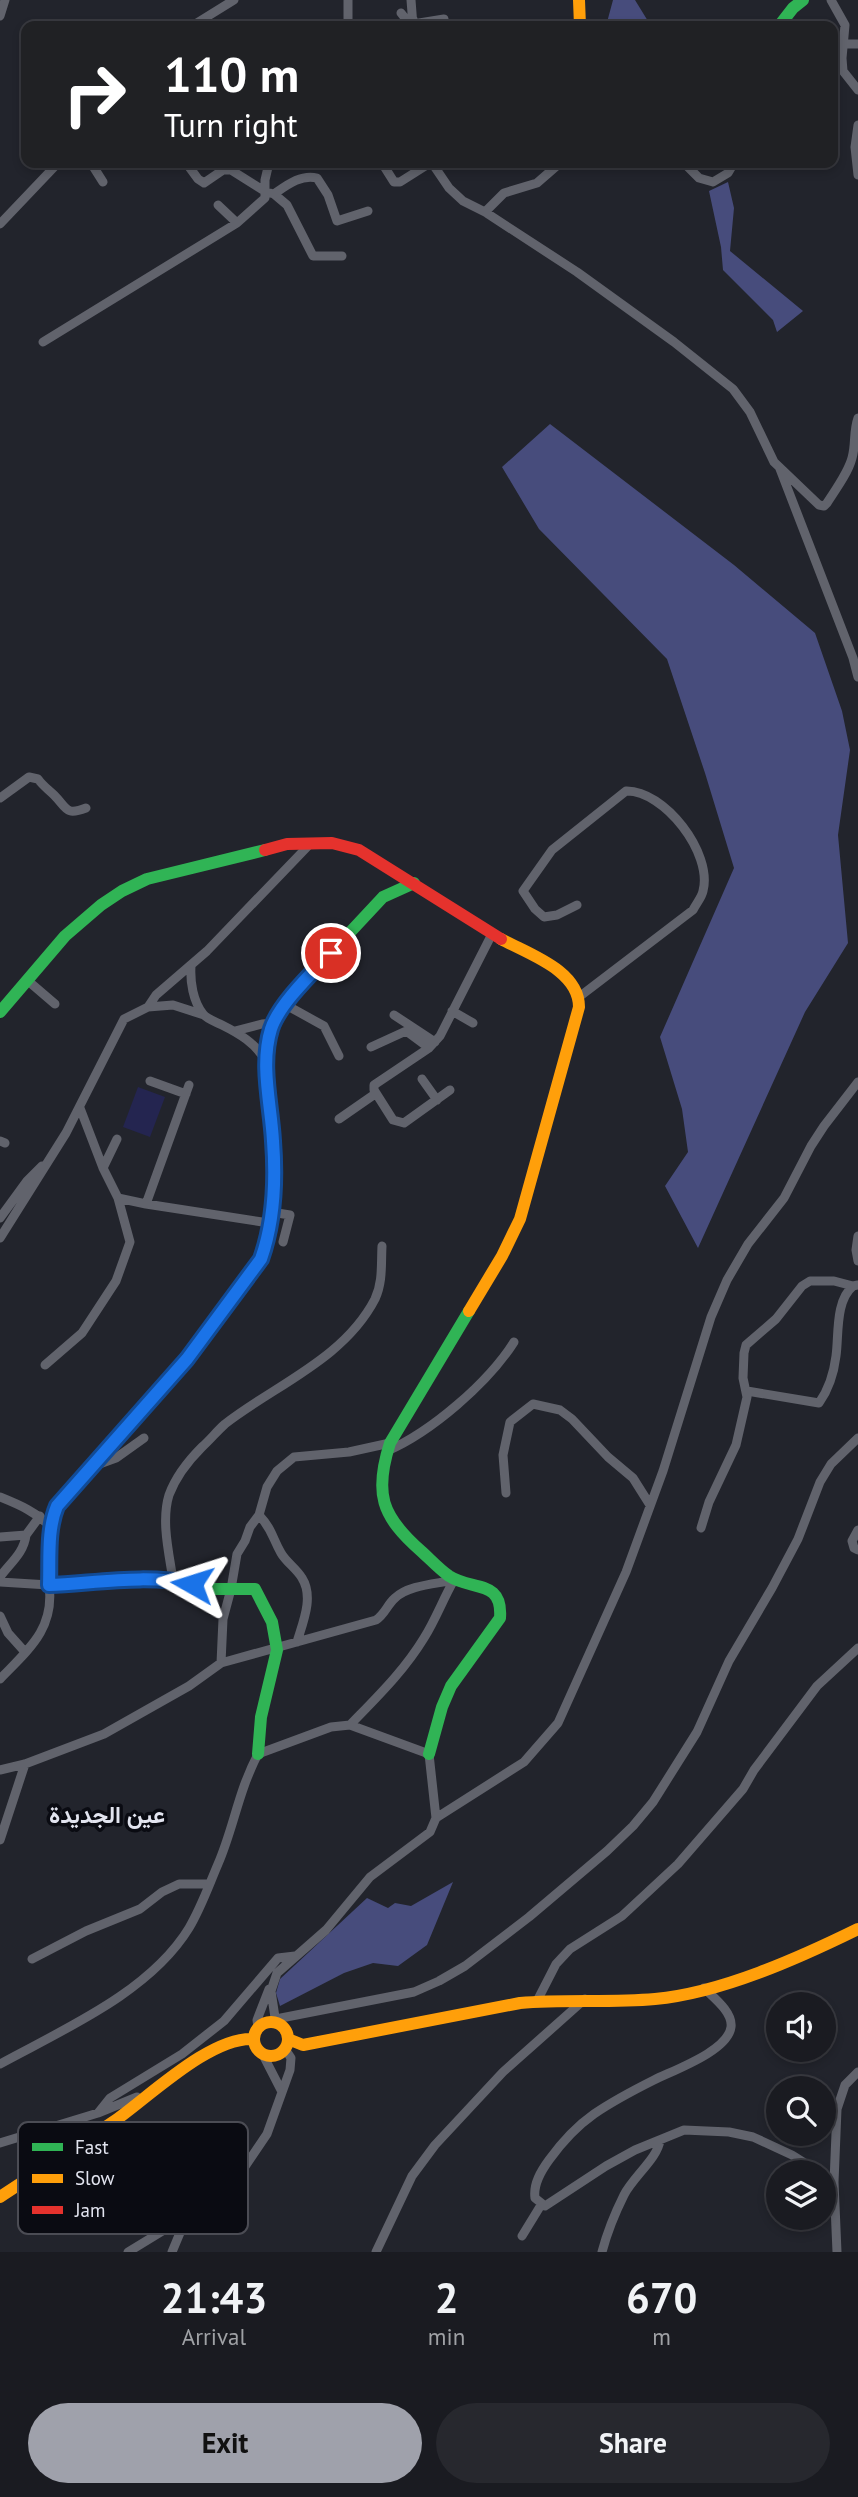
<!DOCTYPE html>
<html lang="en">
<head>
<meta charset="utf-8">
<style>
  :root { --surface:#1a1b21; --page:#27282e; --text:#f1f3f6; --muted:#9fa1a5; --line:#38393f; --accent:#9fa1ab }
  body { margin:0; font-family:"PT Sans",Vazirmatn,sans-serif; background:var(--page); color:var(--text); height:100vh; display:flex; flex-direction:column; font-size:26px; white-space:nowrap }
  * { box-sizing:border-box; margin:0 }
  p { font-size:23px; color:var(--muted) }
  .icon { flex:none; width:38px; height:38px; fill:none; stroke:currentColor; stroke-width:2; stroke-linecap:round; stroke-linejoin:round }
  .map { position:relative; height:2252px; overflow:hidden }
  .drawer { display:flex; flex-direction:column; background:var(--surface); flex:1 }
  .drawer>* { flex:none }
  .top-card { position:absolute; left:21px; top:21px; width:817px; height:147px; border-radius:14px; box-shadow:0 4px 10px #0003,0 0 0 2px var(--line); background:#202124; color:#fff; overflow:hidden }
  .fabs { position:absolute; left:766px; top:1992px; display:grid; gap:14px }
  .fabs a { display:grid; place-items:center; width:70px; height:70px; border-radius:50%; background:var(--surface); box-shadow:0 4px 10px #0003,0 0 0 2px var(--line); font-size:35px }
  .pin { position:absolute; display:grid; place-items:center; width:60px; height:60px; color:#fff; margin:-30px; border:4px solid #fff; border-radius:50%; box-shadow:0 2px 7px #0007 }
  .me { position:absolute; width:77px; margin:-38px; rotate:276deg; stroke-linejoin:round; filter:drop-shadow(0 0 5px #0008) }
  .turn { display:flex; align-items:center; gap:24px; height:147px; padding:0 28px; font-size:32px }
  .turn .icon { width:91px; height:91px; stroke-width:2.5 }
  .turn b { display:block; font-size:49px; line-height:60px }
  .eta { display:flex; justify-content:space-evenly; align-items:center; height:119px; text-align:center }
  .eta b { font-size:42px; font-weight:700; line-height:49px }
  .action { display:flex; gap:14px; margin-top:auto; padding:14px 28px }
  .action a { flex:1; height:80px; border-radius:42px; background:var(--accent); color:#111; font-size:28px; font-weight:700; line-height:80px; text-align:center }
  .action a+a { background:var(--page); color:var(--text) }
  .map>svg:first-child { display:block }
  .green { fill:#242550 }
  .forest { fill:#474c7c }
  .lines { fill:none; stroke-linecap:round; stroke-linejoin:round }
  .street { stroke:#61636c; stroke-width:9 }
  .fast { stroke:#30b455; stroke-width:12 }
  .slow { stroke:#ff9f0a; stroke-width:12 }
  .jam { stroke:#e5322d; stroke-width:12 }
  .route-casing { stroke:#114b97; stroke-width:18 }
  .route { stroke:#1a73e8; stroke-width:12 }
  .labels { text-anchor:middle; stroke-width:7; stroke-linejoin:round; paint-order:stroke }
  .quarter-label { font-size:23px; font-weight:bold; fill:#e2e4ef; stroke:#0a0b12 }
  .key { fill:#0a0b12; stroke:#4b4c54; stroke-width:2 }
  .key-label { font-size:19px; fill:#e2e4ef }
</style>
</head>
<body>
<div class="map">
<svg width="858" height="2252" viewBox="0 0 858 2252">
  <rect width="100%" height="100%" fill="#22242c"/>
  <path class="green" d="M138,1087L165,1097L150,1137L123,1127Z"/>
  <path class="forest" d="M613,0H635L651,26H606Z
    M728,182L734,208L730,251L803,311L777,332L773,320L723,270L721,247L709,191Z
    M550,424L734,565L815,633L842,711L850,750L838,835L848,943L805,1012L698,1248L665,1186L688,1152L682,1109L660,1037L734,868L705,773L667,659L539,529L502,467Z
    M453,1882L427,1945L398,1966L373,1963L344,1973L280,2006L276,1993L280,1979L367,1898L388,1908L395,1903L411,1906Z"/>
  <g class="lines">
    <path class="street" d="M348,0V26
      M411,0L413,26
      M831,0L845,25L842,58L843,71L858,90
      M401,13L405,18L413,19
      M0,16L5,0
      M413,24L444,19
      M192,26L234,0
      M843,44H858
      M833,73L842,67
      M858,125L855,147L858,175
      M91,163L103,182
      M382,163L394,182H400L430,163
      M432,163L449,188L463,201L485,212L577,272L674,342L733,389L750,412L774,462L819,505L824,506L827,503C836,489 848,473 852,458C856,444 853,432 858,418
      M684,163L699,178L713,182L728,173L734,163
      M187,164L198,179L204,183L223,170H231L266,192L274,194L287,205L313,256H342
      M274,194C287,185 301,174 317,178L328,195L337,221L368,211
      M218,205L237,223
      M485,212L504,193L537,183L560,163
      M0,224L58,163
      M43,342L237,223L265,198V180L269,163
      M780,469L853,658L858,677
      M0,798L29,777L38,779C43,786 48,789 54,795C67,808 65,816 86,808
      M577,905L557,915L544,917L535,909L523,891L552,850L626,791C664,790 713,853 703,891C702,897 696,904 693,910L579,997
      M191,966C190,982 193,1001 203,1014C207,1019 216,1022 222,1025C240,1034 255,1043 265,1060
      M27,980L55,1004
      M286,1005L324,1026L339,1056
      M148,1007L173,1005L204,1015
      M452,1011L473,1023
      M394,1015L435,1042
      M235,1031L262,1024L274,1023
      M371,1047L406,1031L429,1048
      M422,1079L437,1100
      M150,1081L186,1094
      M450,1090L404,1123L393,1120L374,1090V1085L429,1048L440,1036L492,934
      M80,1108L103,1168L118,1198L146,1204L269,1223
      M339,1119L375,1094
      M0,1141L5,1143
      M103,1168L117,1139
      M146,1204L189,1085
      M271,1212L290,1215L283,1242
      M0,1218L27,1181L42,1166
      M858,1236L856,1250L858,1261
      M0,1238L66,1133L124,1019L148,1007L156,995L207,951L309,845
      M45,1365L82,1333L116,1281L130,1242L118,1198
      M747,1391L819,1403C829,1389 834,1372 836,1356C839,1335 835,1301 853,1286
      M387,1451C431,1432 488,1383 514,1342
      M94,1466L116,1458L144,1438
      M506,1493L503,1455L510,1422L533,1404L560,1410L572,1419L608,1457L633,1478L650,1505
      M0,1497C20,1505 36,1512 52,1528
      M259,1515C272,1529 272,1537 281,1553C286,1562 296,1568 302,1578C314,1597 303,1622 297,1642
      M701,1528L709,1502L736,1445L747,1397L743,1378L744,1353L746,1345L776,1319L802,1286L810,1281H834L853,1286L858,1285
      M858,1530L852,1541L854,1548L858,1550
      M0,1537L26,1535L40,1516
      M0,1577C10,1563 24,1553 26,1535
      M173,1580C169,1553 161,1521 169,1495C176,1476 188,1461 202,1447C210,1440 217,1431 225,1424C275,1385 344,1359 375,1299C383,1282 381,1264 382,1246
      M0,1582L49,1585C55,1629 28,1650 0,1679
      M0,1616L8,1633L25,1652
      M221,1663L223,1619L231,1589L237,1554L245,1541L250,1527L259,1515L267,1487L277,1471L294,1457L349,1452L390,1443
      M350,1725C377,1697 404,1671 424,1638C436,1619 443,1599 454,1580
      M0,1770L25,1764L104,1734L189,1686L221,1663L376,1620C385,1614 387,1605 395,1598C408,1585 436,1584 454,1580
      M436,1818L524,1762L558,1723L626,1572L663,1471L711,1317L727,1280L748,1244L784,1198L811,1146L824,1126L858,1082
      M0,1840L25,1764
      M32,1959L86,1931L140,1909L162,1892L179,1884H209
      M704,1988C713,1997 733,2012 731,2027C728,2051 674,2070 654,2080C634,2090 613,2101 594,2114C577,2126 562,2142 549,2160C541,2171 533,2184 535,2198L545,2206L606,2166L635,2150L684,2130L729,2132L753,2137L792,2155L819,2172
      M537,2001L556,1964L570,1949L622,1916L678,1864L743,1789L754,1770L817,1686L858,1648
      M276,2019L414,1992L439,1981L465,1966L529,1917L607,1851L633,1826L653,1802L697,1732L729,1661L772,1588L798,1539L820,1482L831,1464L858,1438
      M258,2028L257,2020L269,1989
      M262,2053L281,2090
      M0,2064C64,2029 150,1992 189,1928C201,1908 209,1885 218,1864C234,1827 238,1792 258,1754L331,1727L350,1725L429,1754L436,1818L430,1832L370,1877L326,1930L277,1973L271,1991L276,2024
      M98,2113L110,2098L182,2054L224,2021L278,1958L295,1956
      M0,2143L98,2113L137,2097
      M522,2236L541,2205
      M128,2252L187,2216L242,2171L267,2134L290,2070L291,2058L285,2049
      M172,2252L187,2216
      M376,2252L412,2176L435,2145L503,2072L585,1999
      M602,2252C607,2233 615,2213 624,2195C633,2177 658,2158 660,2140
      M837,2252L834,2182L837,2109L845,2085L858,2072"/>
    <path class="fast" d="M779,26L793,8L803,0
      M313,972L383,897L414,883
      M0,1012L65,936L101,905L122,891L147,879L265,850
      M83,1476L57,1506L52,1528L49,1585L173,1580L215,1589H255L272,1622L277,1650L261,1717L258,1754
      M429,1754L442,1707L451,1686L500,1618C503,1579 472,1591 449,1576C439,1569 430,1559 421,1551C381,1516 374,1493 390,1443L469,1311"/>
    <path class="slow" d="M579,0L580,26
      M469,1311L502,1256L520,1219L579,1007C579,970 528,954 501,939
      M83,1476L187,1359L261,1259C274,1223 275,1180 273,1141C271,1104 259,1065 271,1028C278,1008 300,989 313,972
      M254 2039a17 17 0 1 1 34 0a17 17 0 1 1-34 0Z
      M288,2039L303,2045L520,2003C565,1999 610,2003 655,1999C721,1993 799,1958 858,1929
      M0,2197C38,2172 75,2148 113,2122C148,2098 210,2036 254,2039"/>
    <path class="jam" d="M265,850L287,844L332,843L359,850L501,939"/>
  </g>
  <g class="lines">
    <defs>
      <path id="route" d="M192,1584C146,1574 96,1583 49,1585C50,1559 47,1530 57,1506L187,1359L261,1259C274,1222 276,1180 273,1141C271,1104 260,1065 271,1029C279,1004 313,972 331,953"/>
    </defs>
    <use href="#route" class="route-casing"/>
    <use href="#route" class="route"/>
  </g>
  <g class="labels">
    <g class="quarter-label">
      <text x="107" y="1823">عين الجديدة</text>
    </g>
  </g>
  <rect x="18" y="2122" width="230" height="112" rx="10" class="key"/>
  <rect x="32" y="2143" width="31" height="8" fill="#30b455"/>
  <rect x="32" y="2174" width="31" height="9" fill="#ff9f0a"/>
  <rect x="32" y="2206" width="31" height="8" fill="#e5322d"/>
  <g class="key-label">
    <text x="75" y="2154">Fast</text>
    <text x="75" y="2185">Slow</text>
    <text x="75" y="2217">Jam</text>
  </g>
</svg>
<div class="fabs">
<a><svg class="icon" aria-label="sound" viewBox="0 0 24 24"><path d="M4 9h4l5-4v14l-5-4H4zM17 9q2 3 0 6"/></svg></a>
<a><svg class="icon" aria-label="search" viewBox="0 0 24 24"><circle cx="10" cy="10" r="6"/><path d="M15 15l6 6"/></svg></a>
<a><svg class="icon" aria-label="layers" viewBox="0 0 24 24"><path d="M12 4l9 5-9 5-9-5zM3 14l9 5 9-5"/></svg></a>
</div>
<div class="pin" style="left:331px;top:953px;background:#d93025"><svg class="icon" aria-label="arrive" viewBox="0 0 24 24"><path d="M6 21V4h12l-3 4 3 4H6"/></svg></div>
<svg class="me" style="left:192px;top:1584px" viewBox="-20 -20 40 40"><path d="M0-17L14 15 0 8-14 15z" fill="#1a73e8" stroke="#fff" stroke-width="4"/></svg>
<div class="top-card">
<div class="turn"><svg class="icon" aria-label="right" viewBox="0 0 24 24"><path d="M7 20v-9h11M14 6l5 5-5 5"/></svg><div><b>110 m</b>Turn right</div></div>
</div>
</div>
<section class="drawer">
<div class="eta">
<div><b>21:43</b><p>Arrival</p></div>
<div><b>2</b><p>min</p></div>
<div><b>670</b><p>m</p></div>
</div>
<div class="action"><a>Exit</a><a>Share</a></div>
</section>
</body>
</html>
